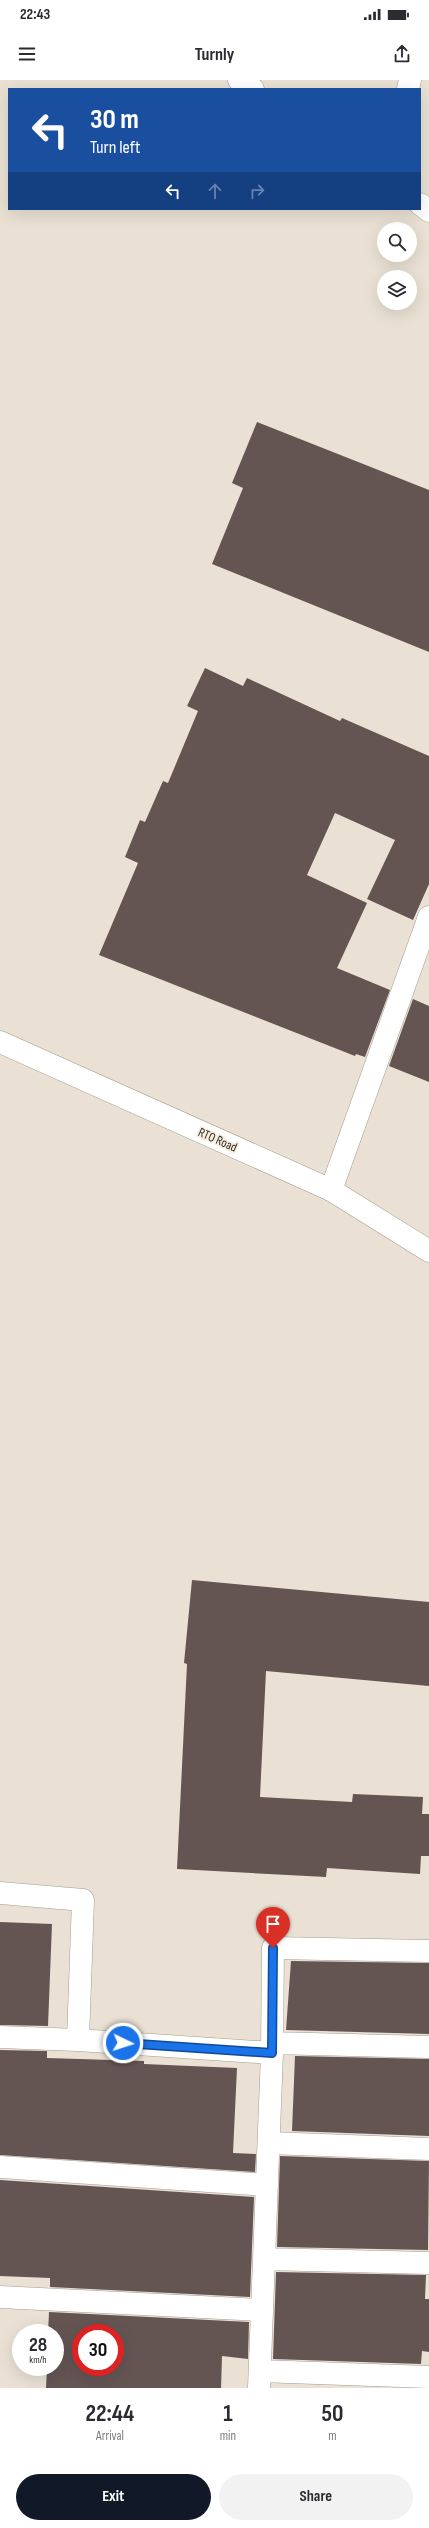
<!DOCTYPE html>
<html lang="en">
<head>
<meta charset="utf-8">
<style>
  :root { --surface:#fff; --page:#f2f2f3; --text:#2b2b33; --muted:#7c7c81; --accent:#111827 }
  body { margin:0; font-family:"Sofia Sans Condensed",sans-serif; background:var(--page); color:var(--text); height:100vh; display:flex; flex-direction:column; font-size:15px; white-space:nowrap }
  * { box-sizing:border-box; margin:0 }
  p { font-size:13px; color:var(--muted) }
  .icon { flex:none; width:22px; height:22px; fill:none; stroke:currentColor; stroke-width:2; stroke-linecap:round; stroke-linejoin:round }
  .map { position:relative; height:2308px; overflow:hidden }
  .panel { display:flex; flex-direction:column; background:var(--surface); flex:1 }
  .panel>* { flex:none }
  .banner { position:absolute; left:8px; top:8px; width:413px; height:122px; border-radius:0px; box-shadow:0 4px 16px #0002; background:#1a4fa0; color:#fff; overflow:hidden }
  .controls { position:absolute; left:377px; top:142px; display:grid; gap:8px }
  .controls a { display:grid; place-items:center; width:40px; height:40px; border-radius:50%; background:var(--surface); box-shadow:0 4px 16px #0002; font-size:20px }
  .speed { position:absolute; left:12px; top:2244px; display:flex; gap:8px; font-size:20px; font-weight:700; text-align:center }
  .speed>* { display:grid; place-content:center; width:52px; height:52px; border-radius:50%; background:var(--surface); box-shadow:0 4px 16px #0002; line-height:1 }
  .speed small { font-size:10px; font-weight:400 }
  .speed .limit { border:6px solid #d22; background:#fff; color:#111 }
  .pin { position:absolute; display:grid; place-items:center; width:34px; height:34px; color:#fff; margin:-41px -17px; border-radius:50% 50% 50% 0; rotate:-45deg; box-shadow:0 0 4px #0007 }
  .pin .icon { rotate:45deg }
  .me { position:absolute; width:44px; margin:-22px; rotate:94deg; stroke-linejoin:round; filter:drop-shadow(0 0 3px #0008) }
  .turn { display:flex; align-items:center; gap:14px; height:84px; padding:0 16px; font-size:18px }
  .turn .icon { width:52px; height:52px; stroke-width:2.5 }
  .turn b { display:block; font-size:28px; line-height:34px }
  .lanes { display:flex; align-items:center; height:38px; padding:0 16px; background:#0003; justify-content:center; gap:20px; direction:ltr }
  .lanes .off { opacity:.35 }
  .eta { display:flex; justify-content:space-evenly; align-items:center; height:68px; text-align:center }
  .eta b { font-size:24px; font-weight:700; line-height:28px }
  .action { display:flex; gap:8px; margin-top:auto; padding:8px 16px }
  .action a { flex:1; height:46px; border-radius:24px; background:var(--accent); color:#fff; font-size:16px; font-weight:700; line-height:46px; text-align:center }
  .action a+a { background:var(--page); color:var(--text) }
  .status { display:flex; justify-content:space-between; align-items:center; height:28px; padding:0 20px; background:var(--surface); direction:ltr }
  .status svg { height:11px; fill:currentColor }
  header { display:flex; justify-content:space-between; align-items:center; height:52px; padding:0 16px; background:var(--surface); font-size:18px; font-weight:700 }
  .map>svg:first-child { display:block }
  .building { fill:#645553; fill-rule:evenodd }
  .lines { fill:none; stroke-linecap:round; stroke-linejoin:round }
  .street-casing { stroke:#a49c90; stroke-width:23 }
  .secondary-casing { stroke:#a49c90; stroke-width:23 }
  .street { stroke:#fff; stroke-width:22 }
  .secondary { stroke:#fff; stroke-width:22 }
  .route-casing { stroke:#114b97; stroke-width:10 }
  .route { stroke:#1a73e8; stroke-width:7 }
  .labels { text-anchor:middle; stroke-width:4; stroke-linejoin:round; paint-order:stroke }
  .street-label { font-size:13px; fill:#2c2924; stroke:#f8efe1 }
</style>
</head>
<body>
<div class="status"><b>22:43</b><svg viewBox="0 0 49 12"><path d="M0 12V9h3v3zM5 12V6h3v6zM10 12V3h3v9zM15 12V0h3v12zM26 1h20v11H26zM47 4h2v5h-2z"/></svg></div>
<header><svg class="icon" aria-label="menu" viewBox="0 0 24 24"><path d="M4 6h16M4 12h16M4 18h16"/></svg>Turnly<svg class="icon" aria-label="share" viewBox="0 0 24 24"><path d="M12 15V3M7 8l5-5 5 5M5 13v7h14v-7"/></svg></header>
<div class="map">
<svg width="429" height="2308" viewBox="0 0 429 2308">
  <rect width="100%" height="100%" fill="#eae1d4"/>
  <path class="building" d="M257,342L429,410V572L212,484L243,408L232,403Z
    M205,588L243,606L247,598L340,641L342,638L429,676V804L413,840L367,819L395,760L335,733L307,795L367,823L337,888L390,910L365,977L356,974L355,976L99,875L138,783L125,777L140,740L145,742L163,701L168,703L198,631L187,626Z
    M413,919L429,926V1002L389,986Z
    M192,1500L429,1522V1606L266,1591L260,1717L352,1722L353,1714L423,1717L422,1734H429V1776H421L420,1794L327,1788L326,1797L177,1789L187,1584L184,1583Z
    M0,1842L52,1844L48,1946L0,1945Z
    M291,1881L429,1883V1954L286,1950Z
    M0,1970L47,1971V1978L144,1981V1984L237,1988L233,2073L256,2074L255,2092L0,2075Z
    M295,1976L429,1979V2056L292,2051Z
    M280,2076L429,2081L428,2170L277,2167Z
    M0,2100L254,2117L250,2217L50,2207V2198L0,2196Z
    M276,2192L426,2195L425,2219H429V2272L422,2271L421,2284L273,2279Z
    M49,2232L249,2242L248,2279L222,2276L221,2308H46L47,2287H55V2253H48ZM81,2253H115V2287H81Z"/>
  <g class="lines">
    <defs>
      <path id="street" d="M239,0L253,9
        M408,9L410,0
        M420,124L429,131
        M331,1110L429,837
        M0,1813L83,1820L78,1960L272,1973
        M0,1957L78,1960
        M272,1963L429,1967
        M269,2063L429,2069
        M0,2087L267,2105
        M264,2179L429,2183
        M0,2217L262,2230
        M260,2291L429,2297
        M259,2308L272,1973L273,1868L429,1871"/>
      <path id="secondary" d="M0,962L331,1110L429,1171"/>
    </defs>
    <use href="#street" class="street-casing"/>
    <use href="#secondary" class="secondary-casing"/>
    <use href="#street" class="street"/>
    <use href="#secondary" class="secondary"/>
  </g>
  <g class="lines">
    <defs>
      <path id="route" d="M123,1963L272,1973L273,1868"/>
    </defs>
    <use href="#route" class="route-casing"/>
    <use href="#route" class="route"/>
  </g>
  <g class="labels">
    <g class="street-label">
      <text transform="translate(218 1059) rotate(24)" y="5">RTO Road</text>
    </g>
  </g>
</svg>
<div class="controls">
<a><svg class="icon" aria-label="search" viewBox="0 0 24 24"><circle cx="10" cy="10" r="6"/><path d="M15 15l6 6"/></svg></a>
<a><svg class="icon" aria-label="layers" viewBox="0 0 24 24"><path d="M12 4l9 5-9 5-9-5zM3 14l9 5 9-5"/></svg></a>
</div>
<div class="speed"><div>28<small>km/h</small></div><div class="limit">30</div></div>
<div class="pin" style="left:273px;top:1868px;background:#d93025"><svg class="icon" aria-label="arrive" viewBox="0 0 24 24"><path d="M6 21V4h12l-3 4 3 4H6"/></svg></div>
<svg class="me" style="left:123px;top:1963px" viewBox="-20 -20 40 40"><circle r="17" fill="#1a73e8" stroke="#fff" stroke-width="3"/><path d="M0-11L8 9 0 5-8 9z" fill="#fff"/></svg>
<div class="banner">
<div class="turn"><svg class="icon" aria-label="left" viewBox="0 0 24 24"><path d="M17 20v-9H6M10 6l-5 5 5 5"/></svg><div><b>30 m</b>Turn left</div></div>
<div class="lanes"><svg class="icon" aria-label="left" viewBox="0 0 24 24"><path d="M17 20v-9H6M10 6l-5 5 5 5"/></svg><svg class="icon off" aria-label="ahead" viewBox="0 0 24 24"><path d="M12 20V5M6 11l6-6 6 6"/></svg><svg class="icon off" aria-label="right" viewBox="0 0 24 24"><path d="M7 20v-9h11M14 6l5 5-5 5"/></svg></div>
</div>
</div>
<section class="panel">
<div class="eta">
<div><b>22:44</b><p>Arrival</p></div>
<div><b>1</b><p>min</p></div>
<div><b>50</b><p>m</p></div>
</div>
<div class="action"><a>Exit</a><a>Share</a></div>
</section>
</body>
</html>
